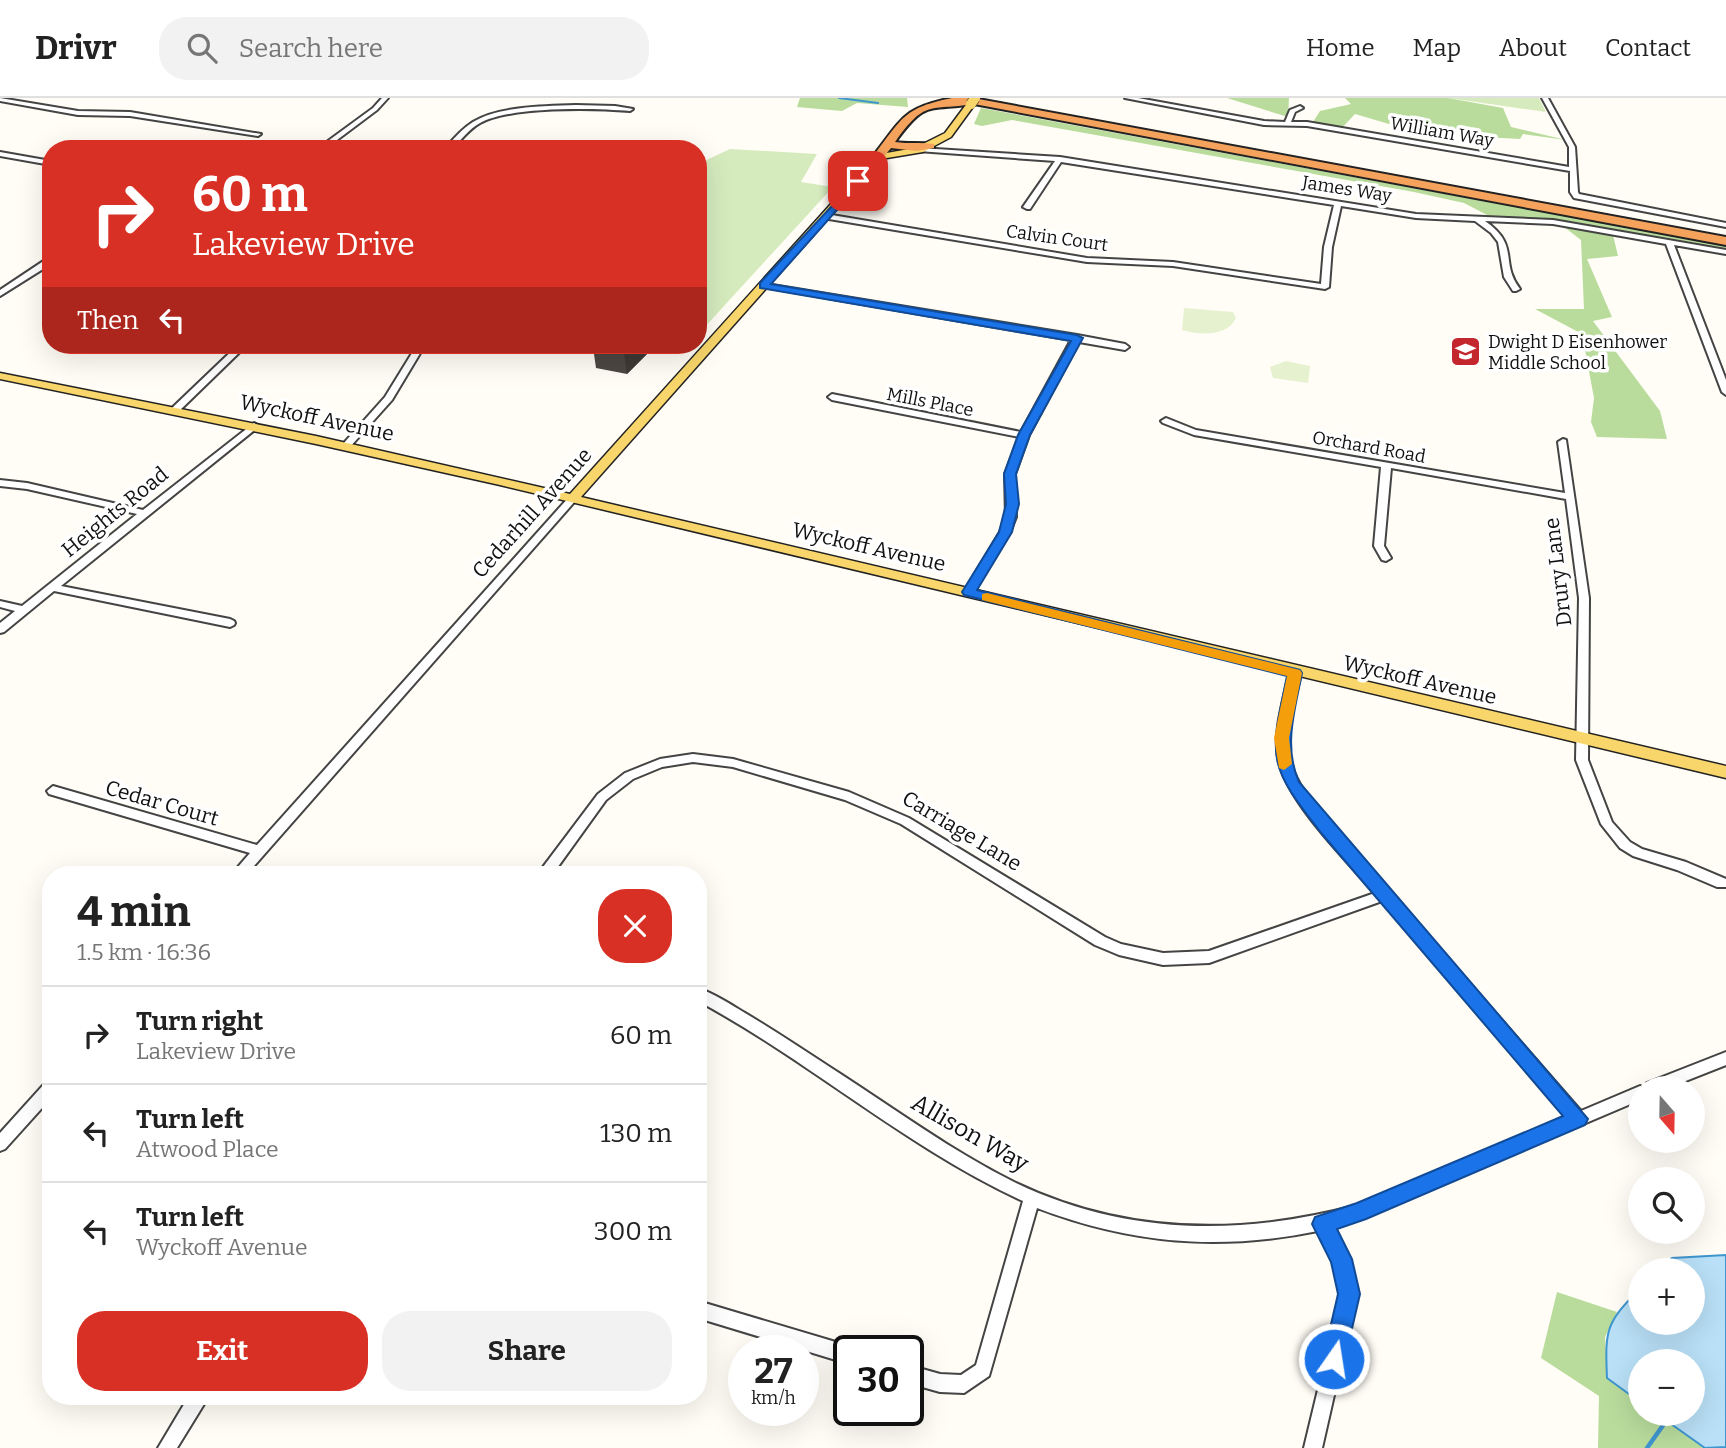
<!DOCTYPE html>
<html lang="en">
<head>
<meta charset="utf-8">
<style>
  :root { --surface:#fff; --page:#f2f2f2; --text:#222; --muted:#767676; --line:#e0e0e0; --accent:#d93025 }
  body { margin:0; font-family:Bitter,serif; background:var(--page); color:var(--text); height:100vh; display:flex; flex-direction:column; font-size:26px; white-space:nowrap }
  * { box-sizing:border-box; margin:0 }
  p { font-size:23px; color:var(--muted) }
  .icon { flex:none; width:38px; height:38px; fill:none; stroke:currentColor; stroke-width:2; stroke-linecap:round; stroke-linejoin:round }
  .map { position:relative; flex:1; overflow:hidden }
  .sheet { position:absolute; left:42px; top:768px; width:665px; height:539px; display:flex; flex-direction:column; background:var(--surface); border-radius:28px; box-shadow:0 7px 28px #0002 }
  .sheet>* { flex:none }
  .banner { position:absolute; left:42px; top:42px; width:665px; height:214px; border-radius:28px; box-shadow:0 7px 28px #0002; background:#d93025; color:#fff; overflow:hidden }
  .needle { width:46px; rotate:160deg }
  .tools { position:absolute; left:1628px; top:978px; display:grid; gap:14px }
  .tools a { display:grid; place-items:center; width:77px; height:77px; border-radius:50%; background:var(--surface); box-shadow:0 7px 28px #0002; font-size:35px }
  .speed { position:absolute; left:728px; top:1237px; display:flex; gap:14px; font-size:35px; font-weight:700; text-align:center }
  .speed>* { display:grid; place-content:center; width:91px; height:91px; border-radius:50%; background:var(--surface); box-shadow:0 7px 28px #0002; line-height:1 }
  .speed small { font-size:18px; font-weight:400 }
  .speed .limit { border:4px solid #111; border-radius:10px; background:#fff; color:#111 }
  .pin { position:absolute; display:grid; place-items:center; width:60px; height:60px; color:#fff; margin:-30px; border-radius:14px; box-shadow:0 4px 10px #0006 }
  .me { position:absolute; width:77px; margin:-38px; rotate:13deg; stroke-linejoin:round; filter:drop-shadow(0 0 5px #0008) }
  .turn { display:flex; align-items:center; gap:24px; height:147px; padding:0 35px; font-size:32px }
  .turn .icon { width:91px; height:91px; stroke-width:2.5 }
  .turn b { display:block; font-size:49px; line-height:60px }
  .then { display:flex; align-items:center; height:66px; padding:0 35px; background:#0003; gap:14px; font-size:26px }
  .round { display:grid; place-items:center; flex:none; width:74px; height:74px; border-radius:28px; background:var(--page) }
  .overview { display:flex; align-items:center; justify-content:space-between; height:119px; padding:0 35px }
  h1 { font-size:42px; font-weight:700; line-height:52px }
  .primary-button { display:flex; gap:14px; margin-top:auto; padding:14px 35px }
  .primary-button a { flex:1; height:80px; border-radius:28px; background:var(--accent); color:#fff; font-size:28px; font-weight:700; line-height:80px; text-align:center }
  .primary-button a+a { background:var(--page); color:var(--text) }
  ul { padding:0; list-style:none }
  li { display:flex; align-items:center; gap:21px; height:98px; padding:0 35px; border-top:2px solid var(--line) }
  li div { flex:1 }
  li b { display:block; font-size:26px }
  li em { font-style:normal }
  header { display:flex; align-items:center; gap:42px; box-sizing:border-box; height:98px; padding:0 35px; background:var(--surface); border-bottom:2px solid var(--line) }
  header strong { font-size:33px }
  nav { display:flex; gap:38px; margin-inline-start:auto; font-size:24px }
  .search { width:490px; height:63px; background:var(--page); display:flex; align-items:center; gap:18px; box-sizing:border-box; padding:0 24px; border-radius:28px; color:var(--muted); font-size:26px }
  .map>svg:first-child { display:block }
  .green { fill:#d5ebbd }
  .forest { fill:#b9dc9c }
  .pitch { fill:#e6f2cf }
  .water { fill:#b9e0f7; stroke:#3f96cf; stroke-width:2 }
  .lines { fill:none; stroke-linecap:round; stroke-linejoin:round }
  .stream-far1 { stroke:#3f96cf; stroke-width:2 }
  .stream { stroke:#3f96cf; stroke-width:4.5 }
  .minor-casing { stroke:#444; stroke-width:4 }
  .major-casing { stroke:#222; stroke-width:3 }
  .highway-casing { stroke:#222; stroke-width:4 }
  .minor { fill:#fff; fill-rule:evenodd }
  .major { fill:#f9d66b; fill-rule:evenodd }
  .highway { fill:#f5a25d; fill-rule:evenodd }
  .major-bridge-casing { stroke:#222; stroke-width:11; stroke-linecap:butt }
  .major-bridge { stroke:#f9d66b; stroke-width:10 }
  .wall { fill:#4d4742 }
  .shaded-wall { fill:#3f3936 }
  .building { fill:#5a524d; stroke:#3f3936; stroke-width:2 }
  .route { fill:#1a73e8; stroke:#114b97; stroke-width:2 }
  .slow { fill:#f59e0b }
  .labels { text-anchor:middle; stroke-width:7; stroke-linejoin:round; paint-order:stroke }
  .far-street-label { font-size:18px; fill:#111; stroke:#fff }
  .far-poi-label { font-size:18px; fill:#111; stroke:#fff; text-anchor:start }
  .street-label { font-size:21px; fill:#111; stroke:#fff }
  .near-street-label { font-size:24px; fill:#111; stroke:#fff }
</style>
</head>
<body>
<header>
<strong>Drivr</strong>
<div class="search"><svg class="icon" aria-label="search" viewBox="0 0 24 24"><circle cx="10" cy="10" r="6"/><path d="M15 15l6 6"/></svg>Search here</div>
<nav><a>Home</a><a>Map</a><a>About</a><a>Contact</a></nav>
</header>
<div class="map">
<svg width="1726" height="1350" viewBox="0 0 1726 1350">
  <rect width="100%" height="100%" fill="#fffdf5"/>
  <path class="green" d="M1448,0H1539L1546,14Z
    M730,51L817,56L801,84L833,89L702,232L698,231V66Z"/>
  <path class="forest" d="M800,0H907L908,9L857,5L842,13L797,9Z
    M1227,0H1289L1288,19Z
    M1345,0H1448L1503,10L1511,29L1566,42L1523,36L1520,41L1483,39L1400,22L1389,26L1355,16L1340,32L1311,27L1320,13L1351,6Z
    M981,10L1726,148V153L1612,133L1618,158L1587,161L1612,219L1593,223L1660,313L1667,341L1597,339L1591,324L1594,300L1582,236L1535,211H1584L1581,142L1555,122L1489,118L1464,105L1414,94L1012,22L982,28L974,26Z
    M1557,1194L1617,1214L1605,1239L1607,1280L1640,1304V1316H1657L1705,1350H1598L1599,1298L1541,1260Z"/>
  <path class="pitch" d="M1184,210L1233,214L1236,220C1228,239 1198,237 1182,232Z
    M1286,263L1310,268L1308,285L1273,280L1270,269Z"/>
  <path class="water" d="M1726,1157V1349L1705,1350L1657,1316H1692V1264H1640V1304L1607,1280C1605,1233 1605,1225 1640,1191V1225H1692V1172H1659L1672,1160Z"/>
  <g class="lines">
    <path class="stream-far1" d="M839,0L878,5"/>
    <path class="stream" d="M1647,1350L1671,1316"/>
    <defs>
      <path id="minor" d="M0,0L78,13L130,14L261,36L258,38L130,18L78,17L0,3Z
        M382,0H388L377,12L325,51H317L373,10Z
        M1125,0H1138L1264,23L1285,24L1290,12L1300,8L1303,10L1295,14L1291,24H1307L1569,69V49L1542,0H1548L1575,49L1578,94L1579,96L1726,125V129L1574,100L1570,94V73L1307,28L1264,27Z
        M576,7L615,8L633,11L630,13C594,10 511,8 480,25C469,31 461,42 452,51H445C453,41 462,31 473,24C498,8 547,8 576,7Z
        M920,50L1060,59L1416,116L1553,122L1726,152V156L1674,147L1726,282V297L1722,294L1666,146L1553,126L1485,123C1521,148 1499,164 1520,191L1516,193H1513L1504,179L1498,144L1491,135L1475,123L1416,120L1341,108L1332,149L1329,189L1325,191L1173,168L1087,164L823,120V116H826L1087,160L1173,164L1321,186L1324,149L1334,107L1061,64L1030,111H1027L1023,109L1055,63L918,53L917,52Z
        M0,54L51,63V67L0,58Z
        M48,160H51V166L0,198V192Z
        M761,185L1077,237L1125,246L1129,249L1125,252L1079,244L1029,337L1015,376L1016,419L1010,434L973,496H965L964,494L1000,434L1006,419L1005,376L1019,339L832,302L828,299L832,296L1021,334L1071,242L764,189H761Z
        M238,247H247L177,315H171V311Z
        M417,247H425L392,302L349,350H343V346L385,299Z
        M1166,320L1196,332L1565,395L1558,344L1563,341L1566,342L1589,500L1588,662L1612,724L1630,744L1642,751L1686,764L1726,781V789H1717L1677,772L1633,758L1620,750L1601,726L1576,662L1579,500L1566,401L1391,370L1384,448L1391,460L1386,463L1382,462L1374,448L1381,369L1194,337L1163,325L1161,323Z
        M254,325L259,328L257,330L61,488L230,521L234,523L235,525L234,527L230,529L54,493L4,534L0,535V525L15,513L0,509V503L22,508L137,416L27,391L0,388V382L27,385L143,412Z
        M573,397L578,400L576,402L246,777H231L250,755L49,696L47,693L53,688L257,747L570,398Z
        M1295,571L1301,575C1294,606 1282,643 1294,674C1302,694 1319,712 1333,729L1581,1013L1640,988L1644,990L1647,985L1726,954V967L1668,990H1640V1002L1365,1119L1333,1129L1349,1162L1357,1196L1322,1350H1304L1341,1196L1333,1163L1318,1133C1219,1153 1131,1146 1037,1110L989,1278L964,1295L940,1294L908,1285V1267L940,1276L961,1277L976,1267L1023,1103C907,1050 810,963 698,903V890C715,896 730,906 745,915C777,934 808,955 839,975C896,1012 952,1053 1014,1084C1124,1137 1239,1139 1358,1107L1567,1019L1382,803L1209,865L1163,867L1119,857L1095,847L901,726L845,702L733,669L693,664L662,669L633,681L606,702L552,777H538L540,773L598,696L625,675L660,661L693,656L733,661L849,694L909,720L1105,839L1121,846L1163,855L1209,853L1375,795C1346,762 1286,703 1278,660C1273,633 1284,602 1289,575Z
        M51,982V1000L5,1051L0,1053V1035L46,984Z
        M698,1203L849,1248L856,1253H849V1266L698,1220Z
        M189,1298H209L177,1350H158Z"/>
      <path id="major" d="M968,4L975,6L951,39L923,54L881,61L581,399L1726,668V680L500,387L316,346L0,281V275L316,338L570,396L875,57L915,50L945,35Z"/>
      <path id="highway" d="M952,0H973L1726,139V147L974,6C928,13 926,1 895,44C908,46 921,44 934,46V50L916,53L891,50L882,61H874V57C904,18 904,10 952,0Z"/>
    </defs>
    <use href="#minor" class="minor-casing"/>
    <use href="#major" class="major-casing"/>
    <use href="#highway" class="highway-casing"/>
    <use href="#minor" class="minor"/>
    <use href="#major" class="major"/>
    <use href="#highway" class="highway"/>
    <defs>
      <path id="major-bridge" d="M971,6L975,0"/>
    </defs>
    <use href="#major-bridge" class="major-bridge-casing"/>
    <use href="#major-bridge" class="major-bridge"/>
  </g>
  <path class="wall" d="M595,247H673L662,255H648L627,276L596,270L593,249Z"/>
  <path class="shaded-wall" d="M633,247H647L648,255L627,276L624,255Z
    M661,247H673L662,255Z"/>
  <path class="building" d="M595,247H633L624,255L593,249Z"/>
  <path class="route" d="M858,80L862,83L861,85L771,186L1077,237L1083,240L1030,337L1016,376L1019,406L1012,434L977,492L1300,572L1302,575C1295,612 1283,648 1299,684L1588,1021L1585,1027L1366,1121L1337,1131L1352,1161L1360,1196L1345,1261L1342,1269L1334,1272L1326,1269L1323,1261L1338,1196L1331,1164L1312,1126L1315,1119L1357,1105L1563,1018L1322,736C1268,667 1269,664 1287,578L964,497L962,494L999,434L1006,406L1004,376L1018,337L1071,243L760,190V185Z"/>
  <path class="slow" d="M987,495L1300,572L1302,575L1289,640L1292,666L1284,672L1279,670L1274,640L1287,578L982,502V496Z"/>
  <defs>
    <symbol id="school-square" viewBox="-11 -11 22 22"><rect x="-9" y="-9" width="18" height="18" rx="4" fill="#c4262e" stroke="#fff"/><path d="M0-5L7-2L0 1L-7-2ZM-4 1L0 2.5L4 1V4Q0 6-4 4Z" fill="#fff"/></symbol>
  </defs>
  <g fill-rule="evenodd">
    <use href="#school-square" x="1448" y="236" width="35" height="35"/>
  </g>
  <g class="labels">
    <g class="far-street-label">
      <text transform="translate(1442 34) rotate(10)" y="6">William Way</text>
      <text transform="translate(1347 91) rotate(9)" y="6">James Way</text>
      <text transform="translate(1057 140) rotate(8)" y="6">Calvin Court</text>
      <text transform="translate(930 304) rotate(11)" y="6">Mills Place</text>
      <text transform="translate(1369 349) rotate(10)" y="6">Orchard Road</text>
    </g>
    <g class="far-poi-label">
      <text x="1488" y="250">Dwight D Eisenhower<tspan x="1488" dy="21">Middle School</tspan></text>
    </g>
    <g class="street-label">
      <text transform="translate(317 320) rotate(12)" y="7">Wyckoff Avenue</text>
      <text transform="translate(115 414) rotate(-39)" y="7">Heights Road</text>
      <text transform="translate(532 415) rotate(-48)" y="7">Cedarhill Avenue</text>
      <text transform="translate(869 449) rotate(13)" y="7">Wyckoff Avenue</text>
      <text transform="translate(1558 474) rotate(-97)" y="7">Drury Lane</text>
      <text transform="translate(1420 582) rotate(13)" y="7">Wyckoff Avenue</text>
      <text transform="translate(162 705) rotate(16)" y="7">Cedar Court</text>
      <text transform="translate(962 733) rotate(31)" y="7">Carriage Lane</text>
    </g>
    <g class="near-street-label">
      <text transform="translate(970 1035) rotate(30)" y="8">Allison Way</text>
    </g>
  </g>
</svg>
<div class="tools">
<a><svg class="needle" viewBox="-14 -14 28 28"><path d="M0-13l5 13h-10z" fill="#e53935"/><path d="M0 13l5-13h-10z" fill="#767676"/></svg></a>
<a><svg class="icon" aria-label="search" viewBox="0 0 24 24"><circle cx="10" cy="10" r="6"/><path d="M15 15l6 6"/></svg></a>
<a>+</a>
<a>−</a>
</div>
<div class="speed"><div>27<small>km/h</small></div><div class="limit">30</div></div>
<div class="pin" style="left:858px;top:83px;background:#d93025"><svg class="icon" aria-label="arrive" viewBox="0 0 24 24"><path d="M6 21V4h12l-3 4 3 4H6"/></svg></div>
<svg class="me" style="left:1334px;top:1261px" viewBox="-20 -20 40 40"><circle r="17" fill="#1a73e8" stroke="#fff" stroke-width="3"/><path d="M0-11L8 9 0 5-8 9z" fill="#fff"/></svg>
<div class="banner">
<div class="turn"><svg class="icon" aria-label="right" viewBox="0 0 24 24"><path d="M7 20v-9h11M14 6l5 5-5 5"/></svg><div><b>60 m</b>Lakeview Drive</div></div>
<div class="then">Then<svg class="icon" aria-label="left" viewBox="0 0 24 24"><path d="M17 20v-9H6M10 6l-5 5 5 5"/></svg></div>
</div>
<section class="sheet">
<div class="overview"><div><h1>4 min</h1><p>1.5 km · 16:36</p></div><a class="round" style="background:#d93025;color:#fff"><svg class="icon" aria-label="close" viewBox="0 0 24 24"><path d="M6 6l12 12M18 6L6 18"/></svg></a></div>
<ul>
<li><svg class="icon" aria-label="right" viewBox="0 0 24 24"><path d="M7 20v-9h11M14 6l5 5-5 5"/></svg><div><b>Turn right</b><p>Lakeview Drive</p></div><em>60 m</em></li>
<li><svg class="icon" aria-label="left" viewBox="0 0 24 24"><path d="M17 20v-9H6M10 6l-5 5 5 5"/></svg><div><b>Turn left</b><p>Atwood Place</p></div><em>130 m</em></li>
<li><svg class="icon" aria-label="left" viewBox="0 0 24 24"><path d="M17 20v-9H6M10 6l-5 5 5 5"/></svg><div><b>Turn left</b><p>Wyckoff Avenue</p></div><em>300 m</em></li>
</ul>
<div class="primary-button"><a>Exit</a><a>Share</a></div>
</section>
</div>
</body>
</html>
